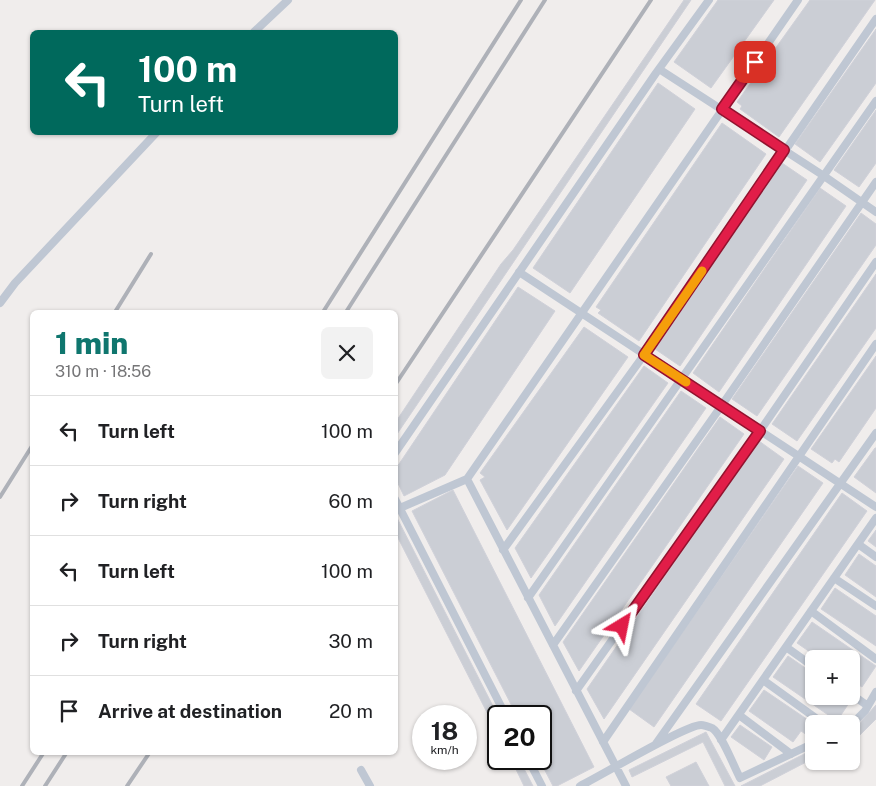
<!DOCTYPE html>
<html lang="en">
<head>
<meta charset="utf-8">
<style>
  :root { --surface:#fff; --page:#f2f2f2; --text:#202124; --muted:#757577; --line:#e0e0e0; --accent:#0f766e }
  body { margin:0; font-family:"Public Sans",sans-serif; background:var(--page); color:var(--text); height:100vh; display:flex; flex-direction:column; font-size:19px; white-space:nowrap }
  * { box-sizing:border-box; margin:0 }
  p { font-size:16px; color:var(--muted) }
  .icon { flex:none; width:28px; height:28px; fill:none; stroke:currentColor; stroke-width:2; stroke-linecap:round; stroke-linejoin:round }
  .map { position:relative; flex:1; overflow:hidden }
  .panel { position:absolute; left:30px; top:310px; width:368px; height:445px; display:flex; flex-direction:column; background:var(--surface); border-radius:8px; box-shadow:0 1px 4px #0004 }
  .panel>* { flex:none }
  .banner { position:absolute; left:30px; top:30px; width:368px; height:105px; border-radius:8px; box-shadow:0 1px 4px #0004; background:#00695c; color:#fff; overflow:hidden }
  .controls { position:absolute; left:805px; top:650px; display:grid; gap:10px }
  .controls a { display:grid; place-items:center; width:55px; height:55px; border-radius:8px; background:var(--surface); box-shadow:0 1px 4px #0004; font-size:25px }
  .speed { position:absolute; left:412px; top:705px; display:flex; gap:10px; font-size:25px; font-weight:700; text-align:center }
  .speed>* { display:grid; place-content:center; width:65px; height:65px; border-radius:50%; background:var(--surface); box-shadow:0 1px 4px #0004; line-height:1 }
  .speed small { font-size:12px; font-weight:400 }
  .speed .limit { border:2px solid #111; border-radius:8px; background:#fff; color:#111 }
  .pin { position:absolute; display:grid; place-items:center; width:42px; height:42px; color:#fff; margin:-21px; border-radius:10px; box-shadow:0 2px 8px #0006 }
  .me { position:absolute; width:55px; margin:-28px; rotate:35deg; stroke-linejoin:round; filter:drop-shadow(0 0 4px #0008) }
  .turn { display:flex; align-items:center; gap:18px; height:105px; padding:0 25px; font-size:22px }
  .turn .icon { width:65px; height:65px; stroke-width:2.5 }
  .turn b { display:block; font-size:35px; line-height:42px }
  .round { display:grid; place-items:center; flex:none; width:52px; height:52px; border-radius:8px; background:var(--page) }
  .overview { display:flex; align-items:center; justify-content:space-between; height:85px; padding:0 25px }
  h1 { font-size:30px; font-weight:800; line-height:38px; color:var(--accent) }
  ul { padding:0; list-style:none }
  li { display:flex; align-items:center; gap:15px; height:70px; padding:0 25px; border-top:1px solid var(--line) }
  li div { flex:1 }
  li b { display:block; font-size:19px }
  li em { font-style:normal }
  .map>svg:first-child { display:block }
  .building { fill:#cbced5; stroke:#d0d1d9 }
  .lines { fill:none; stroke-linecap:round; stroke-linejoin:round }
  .service { stroke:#bfc7d3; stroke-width:8 }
  .rail { stroke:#aeb1b8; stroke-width:4 }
  .route-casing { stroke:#92132f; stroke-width:12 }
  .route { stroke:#e11d48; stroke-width:9 }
  .slow { stroke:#f59e0b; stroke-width:9 }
</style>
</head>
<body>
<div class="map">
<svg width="876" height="786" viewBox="0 0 876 786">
  <rect width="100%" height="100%" fill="#f0edec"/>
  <path class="building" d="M684,0H691L395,437V423L501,264L513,250Z
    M718,0H774L711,88L674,62Z
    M810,0H875L779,137L740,109L742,106L737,102Z
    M876,29V83L820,162L795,144Z
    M658,83L695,109L570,293L533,268Z
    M876,110V163L859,187L834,170Z
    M722,123L766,154L639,341L598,313L601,310L596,307Z
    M782,163L807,180L680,366L655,349Z
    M820,188L846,206L719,392L693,373Z
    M861,213L876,224V245L757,416L732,399Z
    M876,274V328L797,441L772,424Z
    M518,287L555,311L445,475L404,496L395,477V470Z
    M584,327L628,357L507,530L480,480L485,477L480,473Z
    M876,356V408L839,462L835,459L832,463L811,449Z
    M644,366L668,383L531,578L515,548Z
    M681,391L706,408L555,626L539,595Z
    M720,417L744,434L579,671L563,642Z
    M759,441L784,459L604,719L587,689Z
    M875,448H876V493L854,477Z
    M798,466L823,483L654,727L629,709Z
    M453,490L594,767L557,786H553L539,759H541V716H517L412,511Z
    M842,493L867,511L721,721L696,704Z
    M395,514L499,718V736L395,532Z
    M876,530V547L868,541Z
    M859,554L876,566V597L845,575Z
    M835,588L876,616V646L821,609Z
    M812,622L876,666L862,687L851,680V659H820L797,643Z
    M788,656L814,674V696H846L851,700L837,721L773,677Z
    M764,690L814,724L807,735L801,731L793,742L749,711Z
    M876,705V719L860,735L851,739V730L856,727Z
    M740,725L772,747L764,760L731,737Z
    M706,732L735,786H725L703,742L632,777L629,770Z
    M814,749V758L760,786H741Z
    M511,759H519L533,786H524Z
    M696,762L709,786H671L666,777Z"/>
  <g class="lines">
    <path class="service" d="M254,32L288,0
      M659,69L824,176L876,212
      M519,272L876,507
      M0,303L15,283L157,132
      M395,453L656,73L709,0
      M467,479L626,786
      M395,499L506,716
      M400,508L467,479L798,0
      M858,544L876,557
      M503,550L644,355L876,19
      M834,578L876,606
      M528,598L876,101
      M811,611L876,659
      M553,645L722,405L876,182
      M786,647L814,667
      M763,680L824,724
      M576,691L760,431L876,262
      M851,694L868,706
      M739,715L791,754
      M851,725L865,711L876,692
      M721,740L876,518
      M603,742L876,344
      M655,745L876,433
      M528,759L542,786
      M361,770L370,786
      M580,786C601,776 685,725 701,725C703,725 710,727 712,728C722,734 734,767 740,778L814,743"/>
    <path class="rail" d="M115,312L151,254
      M323,312L521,0
      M346,312L545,0
      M395,385L651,0
      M0,497L32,446
      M22,786L44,752
      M45,786L67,752
      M127,786L150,752"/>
  </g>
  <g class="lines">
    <defs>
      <path id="route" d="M622,626L760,431L644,355L784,150L722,109L755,62"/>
    </defs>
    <use href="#route" class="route-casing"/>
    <use href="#route" class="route"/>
    <path class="slow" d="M686,382L644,355L702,271"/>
  </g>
</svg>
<div class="controls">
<a>+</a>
<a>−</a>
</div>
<div class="speed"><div>18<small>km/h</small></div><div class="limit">20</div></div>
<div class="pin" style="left:755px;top:62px;background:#d93025"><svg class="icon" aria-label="arrive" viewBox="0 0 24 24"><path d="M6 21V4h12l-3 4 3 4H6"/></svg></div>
<svg class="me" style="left:622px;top:626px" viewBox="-20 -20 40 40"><path d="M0-17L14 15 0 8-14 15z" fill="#e11d48" stroke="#fff" stroke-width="4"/></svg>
<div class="banner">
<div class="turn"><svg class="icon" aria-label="left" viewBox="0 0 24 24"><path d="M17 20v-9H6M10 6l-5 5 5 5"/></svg><div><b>100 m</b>Turn left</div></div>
</div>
<section class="panel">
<div class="overview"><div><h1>1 min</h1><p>310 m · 18:56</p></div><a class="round"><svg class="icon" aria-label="close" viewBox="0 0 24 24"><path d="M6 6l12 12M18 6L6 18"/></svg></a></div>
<ul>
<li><svg class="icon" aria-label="left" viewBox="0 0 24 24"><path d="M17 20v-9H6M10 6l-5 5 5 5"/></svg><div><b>Turn left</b></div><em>100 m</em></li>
<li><svg class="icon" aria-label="right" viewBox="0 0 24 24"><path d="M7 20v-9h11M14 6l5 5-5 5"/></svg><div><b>Turn right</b></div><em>60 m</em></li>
<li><svg class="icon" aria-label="left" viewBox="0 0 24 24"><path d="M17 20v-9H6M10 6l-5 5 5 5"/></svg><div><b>Turn left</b></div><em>100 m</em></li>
<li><svg class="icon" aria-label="right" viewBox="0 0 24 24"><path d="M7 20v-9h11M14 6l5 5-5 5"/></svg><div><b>Turn right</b></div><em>30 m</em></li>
<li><svg class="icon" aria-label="arrive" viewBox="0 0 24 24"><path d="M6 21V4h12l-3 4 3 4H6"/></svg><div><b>Arrive at destination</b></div><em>20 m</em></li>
</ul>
</section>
</div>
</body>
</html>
